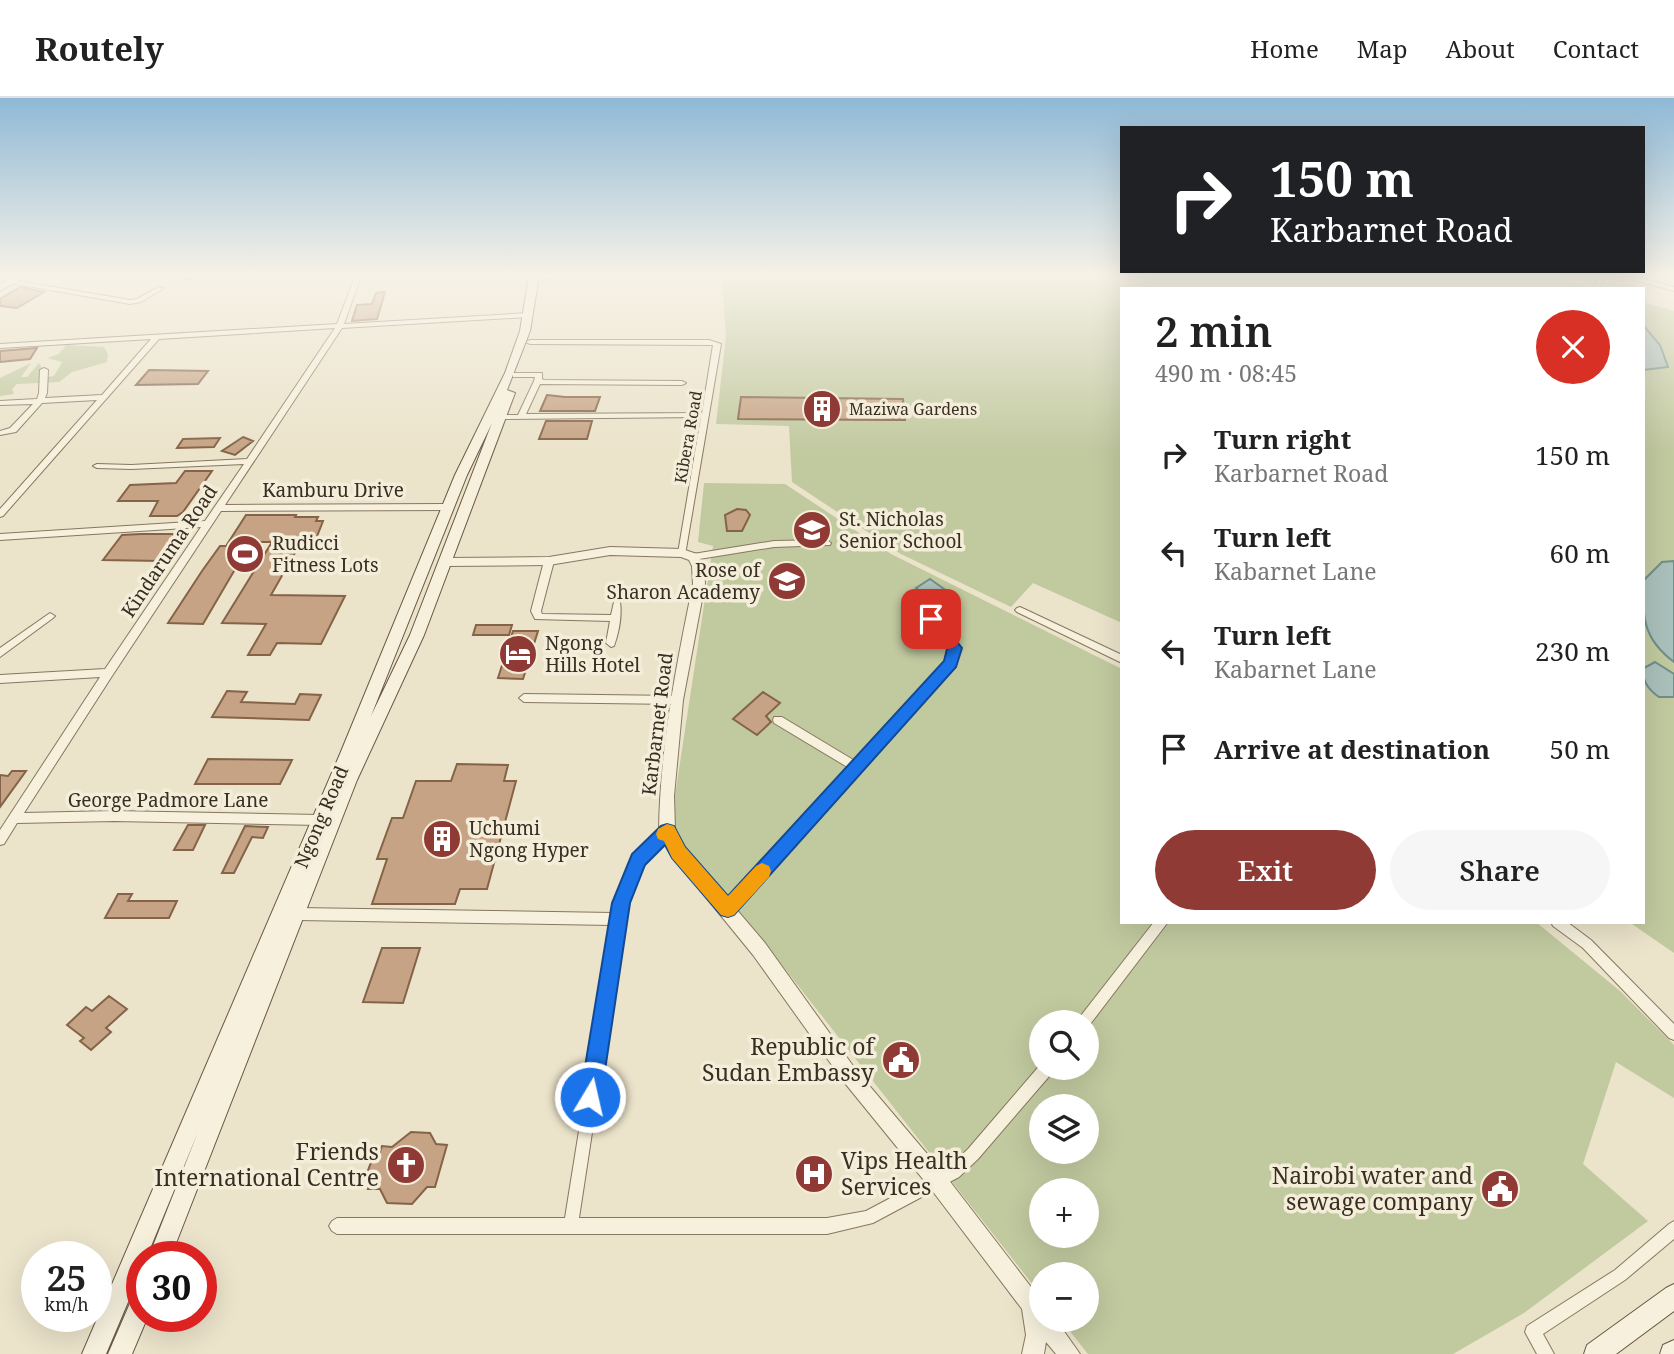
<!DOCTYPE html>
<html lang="en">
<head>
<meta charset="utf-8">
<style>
  :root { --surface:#fff; --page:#f6f6f6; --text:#222; --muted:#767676; --line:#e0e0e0; --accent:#903a35 }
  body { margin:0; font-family:"Noto Serif",serif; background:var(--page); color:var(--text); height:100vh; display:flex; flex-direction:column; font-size:26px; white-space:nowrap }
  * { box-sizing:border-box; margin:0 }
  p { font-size:23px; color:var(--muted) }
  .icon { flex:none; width:38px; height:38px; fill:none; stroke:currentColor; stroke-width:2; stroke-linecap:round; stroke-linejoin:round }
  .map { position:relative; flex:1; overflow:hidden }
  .panel { position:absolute; left:1120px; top:189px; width:525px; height:637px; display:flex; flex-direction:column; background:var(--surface); border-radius:0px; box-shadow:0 7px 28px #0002 }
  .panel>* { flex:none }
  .guide { position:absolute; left:1120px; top:28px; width:525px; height:147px; border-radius:0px; box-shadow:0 7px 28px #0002; background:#202124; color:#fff; overflow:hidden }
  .fabs { position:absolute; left:1029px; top:912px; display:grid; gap:14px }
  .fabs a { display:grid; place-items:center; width:70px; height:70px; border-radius:50%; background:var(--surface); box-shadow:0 7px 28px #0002; font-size:35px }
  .speed { position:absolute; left:21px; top:1143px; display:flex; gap:14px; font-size:35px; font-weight:700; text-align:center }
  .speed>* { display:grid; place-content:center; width:91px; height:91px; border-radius:50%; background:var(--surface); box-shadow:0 7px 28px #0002; line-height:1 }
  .speed small { font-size:18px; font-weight:400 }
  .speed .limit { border:10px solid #d22; background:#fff; color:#111 }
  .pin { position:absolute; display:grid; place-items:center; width:60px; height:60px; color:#fff; margin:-30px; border-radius:14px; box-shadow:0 4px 10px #0006 }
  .me { position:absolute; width:77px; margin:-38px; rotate:9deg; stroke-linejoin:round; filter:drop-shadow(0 0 5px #0008) }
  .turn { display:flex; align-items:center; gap:24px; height:147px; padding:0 35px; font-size:32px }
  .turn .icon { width:91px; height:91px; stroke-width:2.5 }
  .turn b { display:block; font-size:49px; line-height:60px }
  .round { display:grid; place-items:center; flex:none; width:74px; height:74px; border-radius:37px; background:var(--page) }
  .head { display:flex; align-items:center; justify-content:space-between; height:119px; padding:0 35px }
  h1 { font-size:42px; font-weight:600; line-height:52px }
  .action { display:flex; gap:14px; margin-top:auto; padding:14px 35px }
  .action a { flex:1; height:80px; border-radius:42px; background:var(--accent); color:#fff; font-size:28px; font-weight:600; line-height:80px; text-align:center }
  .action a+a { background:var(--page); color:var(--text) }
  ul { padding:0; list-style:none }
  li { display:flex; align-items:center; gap:21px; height:98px; padding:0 35px }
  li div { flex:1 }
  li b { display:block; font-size:26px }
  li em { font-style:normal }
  header { display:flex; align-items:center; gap:42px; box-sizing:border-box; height:98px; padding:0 35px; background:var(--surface); border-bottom:2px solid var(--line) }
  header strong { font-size:33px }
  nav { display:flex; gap:38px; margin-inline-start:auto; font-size:24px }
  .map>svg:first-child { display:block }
  .green { fill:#c1c99f; fill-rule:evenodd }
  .water { fill:#aac0bb; stroke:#718e89; stroke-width:2 }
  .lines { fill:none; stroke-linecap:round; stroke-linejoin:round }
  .stream { stroke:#718e89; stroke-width:2.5 }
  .building { fill:#c6a384; stroke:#846348; stroke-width:2 }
  .minor-casing { stroke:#877760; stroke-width:2 }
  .tertiary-casing { stroke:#877760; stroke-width:2 }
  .secondary-casing { stroke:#695843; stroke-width:2 }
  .minor { fill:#f6f0dd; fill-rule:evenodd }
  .tertiary { fill:#f6f0dd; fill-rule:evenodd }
  .secondary { fill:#f6f0dd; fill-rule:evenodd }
  .route { fill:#1a73e8; stroke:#114b97; stroke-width:2 }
  .slow { fill:#f59e0b }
  .labels { text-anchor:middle; stroke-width:7; stroke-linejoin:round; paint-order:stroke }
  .far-poi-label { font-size:16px; fill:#382e22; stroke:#f3edd9; text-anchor:start }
  .far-street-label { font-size:16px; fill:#382e22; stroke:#f3edd9 }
  .street-label { font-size:19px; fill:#382e22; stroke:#f3edd9 }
  .poi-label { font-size:19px; fill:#382e22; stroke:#f3edd9; text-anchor:start }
  .near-poi-label { font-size:23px; fill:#382e22; stroke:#f3edd9; text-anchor:end }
</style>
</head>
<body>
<header>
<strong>Routely</strong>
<nav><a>Home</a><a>Map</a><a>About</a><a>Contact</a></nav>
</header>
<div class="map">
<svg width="1674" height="1256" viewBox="0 0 1674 1256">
  <rect width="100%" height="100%" fill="#ebe3ca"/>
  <path class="green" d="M722,178H1554L1597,191H1122V525L1033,485L1011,509L901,456L792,384L789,328L716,326L726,238Z
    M1643,204L1674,213V855L1629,824H1643Z
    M66,247L104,249L108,256L107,264L72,274L59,284L17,286L12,291L14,296L0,298V280L31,265L21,279H27L39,265L47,279L54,278L62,264L47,260L59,256Z
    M704,385L785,386L891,456L1122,571V824H1536L1620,893L1674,947V1000L1616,964L1583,1066L1648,1123L1524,1215L1453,1256H1088L1061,1222H1087V1176H1041V1197L756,834L678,743L671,724L713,448L698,444ZM1041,924H1087V970H1041ZM1041,1008H1087V1054H1041ZM1041,1092H1087V1138H1041Z"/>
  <path class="water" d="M1643,227L1660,247L1668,269L1643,272Z
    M1674,463V564C1642,540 1643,519 1643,483L1662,464Z
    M930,481L954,498L940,507L916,490Z
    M1655,564L1674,576V599H1659C1649,592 1641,583 1644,570Z"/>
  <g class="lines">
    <path class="stream" d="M185,182L202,178"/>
  </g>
  <path class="building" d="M20,189L44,194L17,210L0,208V201Z
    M385,194L377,221L352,223L357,207L372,206L376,195Z
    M37,250L30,261L0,264V253Z
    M149,272L208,273L198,286L136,287Z
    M547,297L565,299H600L595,313H540Z
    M741,299L903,301L905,322L738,321Z
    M546,323H592L587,341H539Z
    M243,339L253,343L235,357L222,353Z
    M220,340L214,349L177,350L183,341Z
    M185,373H212L183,414L177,418H150L158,403H118L130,387L176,385Z
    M737,411L746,412L750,417L742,433H727L725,417Z
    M246,417H296L295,419H318L316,423H323L314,446H300L271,497L345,498L321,546L277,545L270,557H248L266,526L222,525L272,444H251L203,526L168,525L202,473L220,448H226Z
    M141,436H180L161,463L103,462L122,437Z
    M476,527H512L509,537H473Z
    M513,533H538L523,581L498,580Z
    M227,593L247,594L241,604L295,606L300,596L321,597L309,622L212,619Z
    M763,594L780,605L766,618L771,624L757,637L733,621Z
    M208,661L292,662L280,686H195Z
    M457,666L508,667L504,683H516L487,791H460L455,806H372L387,761H377L392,720H403L416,683H451Z
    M12,673H26L0,709V677L8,678Z
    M188,727H205L193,752H174Z
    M245,728L268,729L263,740L252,739L234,775H222Z
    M118,796H132L128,803H177L169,820H105Z
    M382,850H420L403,905L363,904Z
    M109,898L127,911L106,930L111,934L91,952L80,943L84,940L67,927L86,909L92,913Z
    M411,1034L430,1035L436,1046L447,1047L435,1089H427L412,1106L387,1105L380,1091H368L373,1076L367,1075L373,1059H378L382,1048L392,1049Z"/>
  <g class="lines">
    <defs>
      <path id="minor" d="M355,178H361L344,226L529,215L532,217L529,219L342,230L225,407L448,406L452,409L448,412L221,413L112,578L24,715L114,713L320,717L324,719L326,722L324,725L320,727L114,723L17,725L4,746L0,747V732L100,579L0,585V577L105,571L201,429L0,442V436L205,423L244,366L131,371L97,370L93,368L97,366L131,367L247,361L335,230L159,241L3,418L0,419V411L97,302L42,305L16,334L0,337V333L10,330L33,306L0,307V303L37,301L39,295L40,272L44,270L48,272L47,295L45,300L102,297L151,241L0,250V246L337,226Z
        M540,178H571L541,182L538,180Z
        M1599,178H1605L1599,191H1593Z
        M1619,178H1631L1674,189V193Z
        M12,182L130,202L137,201L159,189L164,190L141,204L130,206L10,185V183Z
        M709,242L721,246L685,457L682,458L678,455L701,319L501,321L497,319L501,317H518L534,283L535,279H513V275H542V281L544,282L682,283L686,285L682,287L540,286L526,316L702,315L713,247L530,246L526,244L530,242Z
        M827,442L831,445L830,447L774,449L693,462L689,459L693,456L774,443Z
        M549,460L554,463L541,513L542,516L611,517L614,504H620C622,517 619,534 614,548L611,549L606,545L610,523L535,521L531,513L544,463Z
        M1020,509L1122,557V565L1017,514L1015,512L1017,510Z
        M50,515L55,518L53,520L0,559V550Z
        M931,518L934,519L960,550L955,568L732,815L728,817L724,815L722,811L724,807L849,670L774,625L773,622L774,619H782L855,663L946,564L950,551L926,521Z
        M524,596L676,598L681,602L676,606L524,604L519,600Z
        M667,728L671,730L673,733L671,736L643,765L627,805L579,1120H827L866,1113L949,1069L968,1051L1041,966V970H1054L1052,975L978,1061L959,1079L873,1125L827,1136H337L332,1133L329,1128L332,1123L337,1120H565L612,827L298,822L294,820L292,816L294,812L298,810L613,815L615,805L634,758L663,730Z
        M1154,824H1168L1088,929L1087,924H1076Z
        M1551,824H1567L1591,842L1674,926V942L1669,940L1583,850L1553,828Z
        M1674,1123V1141L1625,1182L1543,1236L1554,1256H1537L1525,1234L1527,1228L1615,1172L1669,1126Z"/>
      <path id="tertiary" d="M610,449L682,451L697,456L704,468L705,486L683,602L674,698L675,732L684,750L765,845L856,972L945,1077L1041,1202V1222H1056L1080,1256H1056L1046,1244L1044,1256H1022L1026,1237L1022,1211L931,1091L844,984L753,857L674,760L659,733C660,648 676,569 693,486L692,468L689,462L681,459L610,457L549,467L446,468L440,464L446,460L549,459Z"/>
      <path id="secondary" d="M14,178H27L0,193V186Z
        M529,178H539L530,233L507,292L515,295L424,537L357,682L171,1158H149L198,1034L147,1158H142V1171L106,1256H82L340,656L455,377L505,275L520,233ZM492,325L410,537L371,618L467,377Z
        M1674,1186V1213L1616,1256H1584L1587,1247L1666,1190Z
        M142,1192V1218H148L132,1256H108L134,1196Z
        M1674,1242V1256H1660L1663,1247Z"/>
    </defs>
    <use href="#minor" class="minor-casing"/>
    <use href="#tertiary" class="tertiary-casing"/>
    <use href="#secondary" class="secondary-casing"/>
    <use href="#minor" class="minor"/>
    <use href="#tertiary" class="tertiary"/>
    <use href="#secondary" class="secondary"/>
  </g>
  <linearGradient id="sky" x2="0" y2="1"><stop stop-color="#8fb9d6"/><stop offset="0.5" stop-color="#f6f2e7"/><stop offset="1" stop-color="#f6f2e7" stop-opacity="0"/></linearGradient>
  <rect width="1674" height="354" fill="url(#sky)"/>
  <path class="route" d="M931,516L936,518L962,550L956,569L734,817L728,819L721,817L672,760L665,747L645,767L630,805L601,999L598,1007L590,1010L583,1007L580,999L612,805L632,756L661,728L667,726L674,728L685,749L728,798L944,563L947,551L924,521Z"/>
  <path class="slow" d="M667,726L674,728L685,749L728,798L756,768L762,765L769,768L771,773L769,779L734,817L728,819L721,817L672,760L664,743L658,741L656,736L658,731Z"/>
  <defs>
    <symbol id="building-disc" viewBox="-11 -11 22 22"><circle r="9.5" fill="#903a35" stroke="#f3edd9"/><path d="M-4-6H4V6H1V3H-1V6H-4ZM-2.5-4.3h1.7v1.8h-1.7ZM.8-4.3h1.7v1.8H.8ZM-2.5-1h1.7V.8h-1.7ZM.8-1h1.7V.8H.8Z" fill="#fff"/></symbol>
    <symbol id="school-disc" viewBox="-11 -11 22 22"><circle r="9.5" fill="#903a35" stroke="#f3edd9"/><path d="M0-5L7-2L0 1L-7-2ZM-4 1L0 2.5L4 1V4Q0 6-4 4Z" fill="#fff"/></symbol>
    <symbol id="stadium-disc" viewBox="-11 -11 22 22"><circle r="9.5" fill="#903a35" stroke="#f3edd9"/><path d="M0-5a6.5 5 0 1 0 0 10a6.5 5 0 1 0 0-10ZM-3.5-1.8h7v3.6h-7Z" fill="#fff"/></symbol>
    <symbol id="hotel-disc" viewBox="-11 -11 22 22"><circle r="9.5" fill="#903a35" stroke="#f3edd9"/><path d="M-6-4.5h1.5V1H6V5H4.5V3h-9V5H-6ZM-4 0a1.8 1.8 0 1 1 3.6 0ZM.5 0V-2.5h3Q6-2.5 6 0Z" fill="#fff"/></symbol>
    <symbol id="civic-disc" viewBox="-11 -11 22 22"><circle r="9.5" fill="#903a35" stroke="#f3edd9"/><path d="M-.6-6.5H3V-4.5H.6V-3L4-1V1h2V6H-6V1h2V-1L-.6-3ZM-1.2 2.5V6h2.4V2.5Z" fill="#fff"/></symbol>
    <symbol id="church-disc" viewBox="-11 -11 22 22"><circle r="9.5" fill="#903a35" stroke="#f3edd9"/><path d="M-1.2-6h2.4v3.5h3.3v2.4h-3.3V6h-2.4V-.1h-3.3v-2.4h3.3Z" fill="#fff"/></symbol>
    <symbol id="hospital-disc" viewBox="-11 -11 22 22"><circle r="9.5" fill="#903a35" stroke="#f3edd9"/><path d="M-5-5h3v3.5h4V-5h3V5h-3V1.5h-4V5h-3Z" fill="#fff"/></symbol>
  </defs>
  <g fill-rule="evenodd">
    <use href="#building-disc" x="800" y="289" width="44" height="44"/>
    <use href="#school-disc" x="790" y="410" width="44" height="44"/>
    <use href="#stadium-disc" x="223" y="434" width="44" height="44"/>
    <use href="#school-disc" x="765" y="461" width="44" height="44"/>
    <use href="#hotel-disc" x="496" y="534" width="44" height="44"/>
    <use href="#building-disc" x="420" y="719" width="44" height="44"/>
    <use href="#civic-disc" x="879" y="940" width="44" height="44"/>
    <use href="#church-disc" x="384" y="1045" width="44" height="44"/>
    <use href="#hospital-disc" x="792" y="1054" width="44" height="44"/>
    <use href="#civic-disc" x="1478" y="1069" width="44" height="44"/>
  </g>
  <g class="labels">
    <g class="far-poi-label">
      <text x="849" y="317">Maziwa Gardens</text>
    </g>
    <g class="far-street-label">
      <text transform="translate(688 339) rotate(-80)" y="6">Kibera Road</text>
    </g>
    <g class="street-label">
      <text x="333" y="399">Kamburu Drive</text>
      <text transform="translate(169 453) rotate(-56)" y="7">Kindaruma Road</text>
      <text transform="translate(657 626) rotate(-83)" y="7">Karbarnet Road</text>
      <text x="168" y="709">George Padmore Lane</text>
      <text transform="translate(321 719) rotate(-67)" y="7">Ngong Road</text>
    </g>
    <g class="poi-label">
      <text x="839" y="428">St. Nicholas<tspan x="839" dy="22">Senior School</tspan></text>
      <text x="272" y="452">Rudicci<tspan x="272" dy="22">Fitness Lots</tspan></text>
      <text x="760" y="479" text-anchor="end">Rose of<tspan x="760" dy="22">Sharon Academy</tspan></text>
      <text x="545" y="552">Ngong<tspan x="545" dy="22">Hills Hotel</tspan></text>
      <text x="469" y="737">Uchumi<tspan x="469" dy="22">Ngong Hyper</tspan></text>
    </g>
    <g class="near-poi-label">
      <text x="874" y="957">Republic of<tspan x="874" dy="26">Sudan Embassy</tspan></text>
      <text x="379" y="1062">Friends<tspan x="379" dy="26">International Centre</tspan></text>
      <text x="841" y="1071" text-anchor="start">Vips Health<tspan x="841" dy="26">Services</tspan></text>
      <text x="1473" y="1086">Nairobi water and<tspan x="1473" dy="26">sewage company</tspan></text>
    </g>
  </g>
</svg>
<div class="fabs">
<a><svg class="icon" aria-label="search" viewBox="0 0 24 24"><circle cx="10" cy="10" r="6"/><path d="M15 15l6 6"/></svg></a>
<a><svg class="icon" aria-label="layers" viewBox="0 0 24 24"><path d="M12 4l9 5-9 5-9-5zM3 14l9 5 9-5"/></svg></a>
<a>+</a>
<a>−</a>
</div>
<div class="speed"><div>25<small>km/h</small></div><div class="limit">30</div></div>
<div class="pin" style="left:931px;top:521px;background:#d93025"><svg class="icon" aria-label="arrive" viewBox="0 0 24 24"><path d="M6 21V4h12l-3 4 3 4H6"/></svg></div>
<svg class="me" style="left:590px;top:999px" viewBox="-20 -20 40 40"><circle r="17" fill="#1a73e8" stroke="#fff" stroke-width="3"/><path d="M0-11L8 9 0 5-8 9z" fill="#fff"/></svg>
<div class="guide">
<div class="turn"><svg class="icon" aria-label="right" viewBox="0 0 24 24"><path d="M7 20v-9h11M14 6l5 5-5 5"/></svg><div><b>150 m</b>Karbarnet Road</div></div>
</div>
<section class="panel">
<div class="head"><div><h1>2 min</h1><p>490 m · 08:45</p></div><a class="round" style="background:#d93025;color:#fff"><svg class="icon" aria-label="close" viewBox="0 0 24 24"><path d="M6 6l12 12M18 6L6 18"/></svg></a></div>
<ul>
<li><svg class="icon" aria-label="right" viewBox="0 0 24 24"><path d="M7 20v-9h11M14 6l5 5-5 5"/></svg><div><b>Turn right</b><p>Karbarnet Road</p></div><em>150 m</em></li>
<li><svg class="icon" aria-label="left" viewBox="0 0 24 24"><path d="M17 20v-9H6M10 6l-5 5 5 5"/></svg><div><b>Turn left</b><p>Kabarnet Lane</p></div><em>60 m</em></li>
<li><svg class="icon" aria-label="left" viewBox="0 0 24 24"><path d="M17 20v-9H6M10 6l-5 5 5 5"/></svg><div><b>Turn left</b><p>Kabarnet Lane</p></div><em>230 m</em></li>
<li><svg class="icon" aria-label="arrive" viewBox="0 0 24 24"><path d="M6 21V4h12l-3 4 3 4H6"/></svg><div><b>Arrive at destination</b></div><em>50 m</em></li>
</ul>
<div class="action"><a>Exit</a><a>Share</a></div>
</section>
</div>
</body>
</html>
